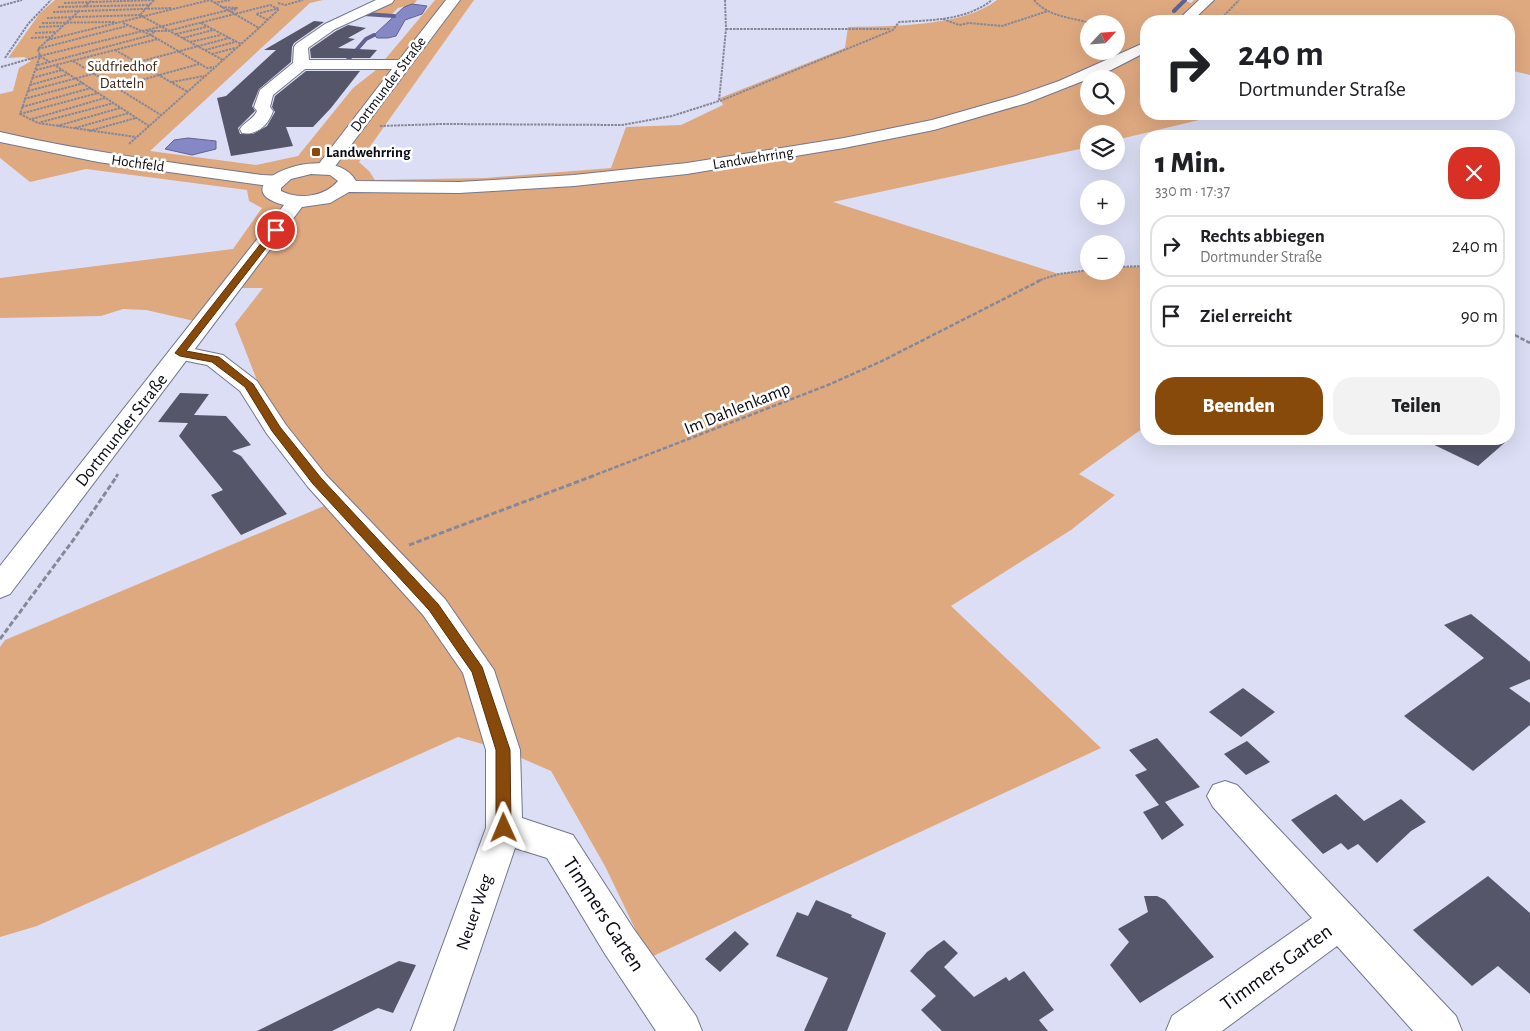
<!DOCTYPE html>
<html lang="de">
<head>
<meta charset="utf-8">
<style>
  :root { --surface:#fff; --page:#f2f2f2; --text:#202124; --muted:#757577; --line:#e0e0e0; --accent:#884a0b }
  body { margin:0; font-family:"Alegreya Sans",sans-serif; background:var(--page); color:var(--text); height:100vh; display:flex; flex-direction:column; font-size:19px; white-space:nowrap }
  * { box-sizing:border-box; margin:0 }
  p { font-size:16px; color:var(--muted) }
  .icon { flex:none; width:28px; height:28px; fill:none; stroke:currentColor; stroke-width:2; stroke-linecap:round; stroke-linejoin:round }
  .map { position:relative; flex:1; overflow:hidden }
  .side { position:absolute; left:1140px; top:130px; width:375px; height:315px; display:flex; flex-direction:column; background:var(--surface); border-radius:20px; box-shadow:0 5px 20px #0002 }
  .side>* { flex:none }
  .banner { position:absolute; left:1140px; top:15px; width:375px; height:105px; border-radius:20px; box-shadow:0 5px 20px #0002; background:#fff; color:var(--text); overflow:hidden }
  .needle { width:32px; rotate:64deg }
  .controls { position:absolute; left:1080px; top:15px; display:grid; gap:10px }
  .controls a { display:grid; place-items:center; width:45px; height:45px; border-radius:50%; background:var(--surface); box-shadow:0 5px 20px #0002; font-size:25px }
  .pin { position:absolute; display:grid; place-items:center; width:42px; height:42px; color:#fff; margin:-21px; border:2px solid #fff; border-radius:50%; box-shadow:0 1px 5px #0007 }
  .me { position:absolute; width:55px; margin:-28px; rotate:359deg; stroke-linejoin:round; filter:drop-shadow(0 0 4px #0008) }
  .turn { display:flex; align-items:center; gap:18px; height:105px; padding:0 15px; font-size:22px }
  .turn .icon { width:65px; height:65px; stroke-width:2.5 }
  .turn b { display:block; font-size:35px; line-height:42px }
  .round { display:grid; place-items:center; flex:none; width:52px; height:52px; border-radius:20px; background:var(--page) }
  .headline { display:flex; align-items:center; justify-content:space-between; height:85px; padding:0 15px }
  h1 { font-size:30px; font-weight:800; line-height:38px }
  .action { display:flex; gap:10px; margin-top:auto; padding:10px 15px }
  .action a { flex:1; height:58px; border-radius:20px; background:var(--accent); color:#fff; font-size:20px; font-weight:800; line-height:58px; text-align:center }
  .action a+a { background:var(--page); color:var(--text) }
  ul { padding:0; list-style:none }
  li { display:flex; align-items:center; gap:15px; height:62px; margin:0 10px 8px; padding:0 5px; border:2px solid var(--line); border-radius:20px }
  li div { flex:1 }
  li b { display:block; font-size:19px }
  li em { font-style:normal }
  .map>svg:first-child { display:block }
  .green { fill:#dfa980; fill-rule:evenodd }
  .water { fill:#8688c6; stroke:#616290 }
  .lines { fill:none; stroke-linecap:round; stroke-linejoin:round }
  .stream { stroke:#616290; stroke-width:4 }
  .building { fill:#55566a }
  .minor-casing { stroke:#74768b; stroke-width:2 }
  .major-casing { stroke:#74768b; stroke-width:2 }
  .path-far2 { stroke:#868898; stroke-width:2; stroke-dasharray:2.5 1; stroke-linecap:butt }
  .path-far1 { stroke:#868898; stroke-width:2.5; stroke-dasharray:4.5 2; stroke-linecap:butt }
  .path { stroke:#868898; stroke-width:3; stroke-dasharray:5.5 2.5; stroke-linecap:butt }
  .minor { fill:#fff; fill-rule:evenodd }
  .major { fill:#fff; fill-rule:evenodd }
  .route { fill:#884a0b; stroke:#583007 }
  .poi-dot { fill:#884a0b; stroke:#fff; stroke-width:2 }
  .labels { text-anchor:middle; stroke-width:5; stroke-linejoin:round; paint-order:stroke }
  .far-park-label { font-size:15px; fill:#3b220e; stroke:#fff }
  .far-street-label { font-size:15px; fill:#0a0b12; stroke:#fff }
  .far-poi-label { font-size:15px; font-weight:bold; fill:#0a0b12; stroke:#fff; text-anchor:start }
  .street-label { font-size:18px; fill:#0a0b12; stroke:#fff }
  .near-street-label { font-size:21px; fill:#0a0b12; stroke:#fff }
</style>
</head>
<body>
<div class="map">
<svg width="1530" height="1031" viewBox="0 0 1530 1031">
  <rect width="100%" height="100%" fill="#dcdef5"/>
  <path class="green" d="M55,0H323L310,3L150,151L256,165L298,156L353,88L376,70L435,0H474L359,162L369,171L375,180L485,178L611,168L626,127L681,125L723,105L720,98L845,48L848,27C891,26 963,27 997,0H1184L1191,3L1194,0H1530V75L1509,70V21H1146V114H1224L1116,140V134H1089V147L833,202L1059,274L1089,270V271H1116V268L1146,266V426L1079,474L1115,495L1071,530L951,606L1101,748L649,958L606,868L551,771L503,750L458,737L37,926L0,937V647L5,640L336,501L276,429L235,324L263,288H230L203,323L146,310L123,309L101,316L0,318V278L233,249L262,208L249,201L247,190L86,169L30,182L0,158V94L13,91L19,68L31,61L24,57L8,58L40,13ZM1089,24H1116V51H1089ZM1089,79H1116V106H1089Z
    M392,0H417L414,4L398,8L389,17L361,14Z"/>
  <path class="water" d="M412,4L427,6L422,14L405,20L396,36L388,38H377L374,35L404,7Z
    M188,138L216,141V149L192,155L165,149L174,140Z"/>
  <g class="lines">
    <path class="stream" d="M1174,11L1185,0
      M364,14L394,16
      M346,62L366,39L374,35"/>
  </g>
  <path class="building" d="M314,21L324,22L294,43L292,47L291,62L259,89L252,106L255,111L238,128L240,134H253L267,126L275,112L272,107L275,96L306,71H360L331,108L313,127H286L293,146L231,156L217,98L226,96L276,50H264Z
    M348,25L366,28L348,38L355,39L338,48L377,50L370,58H311L310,49L336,31Z
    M180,393L209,394L194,415L226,416L251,445L232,451L241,456L287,514L241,535L211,495L223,490L179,436L188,423L158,422Z
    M1422,439H1509L1478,466Z
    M1471,614L1530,662V679L1509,688L1530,703V725L1473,771L1404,716L1484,658L1444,625Z
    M1243,688L1275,712L1241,737L1209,712Z
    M1157,738L1200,787L1165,802L1184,825L1162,840L1143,812L1159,805L1135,775L1147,770L1129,750Z
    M1247,741L1270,762L1246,775L1224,754Z
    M1336,794L1364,821L1401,799L1426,822L1411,831L1377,863L1358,844L1348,850L1341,843L1323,854L1291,820Z
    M1488,876L1530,913V994L1498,966L1472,986L1413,930Z
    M1144,896H1157L1165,900L1214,957L1140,1003L1110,965L1129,942L1118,929L1148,912Z
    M816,900L852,915L851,917L886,933L847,1031H804L828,978L776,956L797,912L808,916Z
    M735,931L749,944L720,972L705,959Z
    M944,940L958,953L944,967L974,997L1006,977L1009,981L1024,971L1054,1010L1039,1020L1048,1031H942L921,1010L936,996L910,971L927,952Z
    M399,961L416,965L393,1013L378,1008L332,1031H257Z"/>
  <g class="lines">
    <defs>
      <path id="minor" d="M376,0H394L392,3L335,29L308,48L309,60H399L446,0H460L330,173L324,174L318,173L315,169L392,69H305L273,95L270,107L273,111C269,124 257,136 242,133L240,129C245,121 253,120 257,111L254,107L260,90L293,63L294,47L296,44L325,24Z
        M0,132C86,152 174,163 262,175L284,176L287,180L284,184L262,185L98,162L0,142Z
        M180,346L223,355L257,381L286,425L326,475L445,599L494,670L520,750L522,818L573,835L633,928L696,1016L702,1031H656L605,954L547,858L515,848L453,1031H411L486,828V750L463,673L423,615L308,487L267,434L240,391L207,365L172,358L168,353L172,348Z
        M1225,781L1237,785L1456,1016L1462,1031H1413L1337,946L1222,1031H1166L1172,1016L1312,918L1213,807L1207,796L1213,785Z"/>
      <path id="major" d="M1199,0H1214L1192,21H1177Z
        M1146,42V52L1111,70L1027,103L934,130L844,148L687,174L574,186L459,193L349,192L330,203L302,207L10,594L0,598V566L284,205C215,187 331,137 356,181L459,182L574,175L687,163L844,138L932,120L1016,96L1059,81ZM311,174L330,175L338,181C325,197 299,200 281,191V188L291,179Z"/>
    </defs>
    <use href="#minor" class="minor-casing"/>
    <use href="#major" class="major-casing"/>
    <path class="path-far2" d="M154,0L140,15L223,60
      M1034,0C1049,18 1073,17 1093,24
      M64,3L153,0
      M214,3L230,0
      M278,3L285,5L303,0
      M0,6L22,0
      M58,7L150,5
      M84,7L92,0
      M221,7L237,8L231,13
      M53,12L172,8
      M47,18L140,15
      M943,19L959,25L969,23L1002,26L1048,11
      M268,20L256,14L276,9
      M1219,21L1239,0
      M42,23L115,22
      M123,23L151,35L207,68L214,67
      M201,23L241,44
      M39,27L61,26
      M726,29H890
      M147,31H168L270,5L279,9L259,28
      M35,33L55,32
      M176,34L206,27
      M31,38L50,37
      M183,38L213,30
      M47,40L210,0
      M190,42L221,35
      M38,49L127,26
      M115,50L188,92
      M205,50L235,42
      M212,54L235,48
      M40,56L237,8
      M5,58L28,24L51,0
      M48,61L40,56L38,49L79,11
      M73,61L161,115
      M38,65L151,35L155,31
      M56,66L149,126
      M1,67L40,56L20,114L38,123L136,137
      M36,70L158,39
      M32,78L62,70
      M172,82L204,76
      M30,85L69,74
      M116,87L199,64
      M28,91L229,38
      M24,99L84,83
      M720,101L893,30L899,22C931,20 965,21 992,0
      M22,107L91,88
      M20,114L98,93
      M32,119L105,98
      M41,122L114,103
      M57,126L120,108
      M380,126L442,124L622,125L672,116L719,101L726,29L725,0
      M75,128L129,113
      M89,131L136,118
      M129,144L259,28L210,0
      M1116,267L1146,266
      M1037,281L1059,274L1089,270"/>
    <path class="path-far1" d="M1509,332L1530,343
      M116,477L118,474
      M590,477L828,385L882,361L1041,280"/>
    <path class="path" d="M409,545L593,476
      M0,639L74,539L117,476"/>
    <use href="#minor" class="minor"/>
    <use href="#major" class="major"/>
  </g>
  <path class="route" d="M273,228L280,230L186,351L219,357L253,384L280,427L321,478L438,604L482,667L510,750L511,828L509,833L504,834L498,833L496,828V750L472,672L429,610L313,484L272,431L245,387L212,362L180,356L175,353Z"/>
  <rect class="poi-dot" x="311" y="147" width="10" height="10" rx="2.5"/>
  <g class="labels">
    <g class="far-park-label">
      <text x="122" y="71">Südfriedhof<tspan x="122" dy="17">Datteln</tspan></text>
    </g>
    <g class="far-street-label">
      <text transform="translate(388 84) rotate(-53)" y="5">Dortmunder Straße</text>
      <text transform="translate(753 158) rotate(-9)" y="5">Landwehrring</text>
      <text transform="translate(138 163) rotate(8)" y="5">Hochfeld</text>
    </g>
    <g class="far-poi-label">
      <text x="326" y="157">Landwehrring</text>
    </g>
    <g class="street-label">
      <text transform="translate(737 408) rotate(-22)" y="6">Im Dahlenkamp</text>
      <text transform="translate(121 430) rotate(-52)" y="6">Dortmunder Straße</text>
      <text transform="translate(474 912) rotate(-71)" y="6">Neuer Weg</text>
    </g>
    <g class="near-street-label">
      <text transform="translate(604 914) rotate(57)" y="7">Timmers Garten</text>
      <text transform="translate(1276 967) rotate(-36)" y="7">Timmers Garten</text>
    </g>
  </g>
</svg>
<div class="controls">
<a><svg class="needle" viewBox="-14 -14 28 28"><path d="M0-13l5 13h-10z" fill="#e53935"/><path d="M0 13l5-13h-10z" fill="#757577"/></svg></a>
<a><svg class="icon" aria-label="search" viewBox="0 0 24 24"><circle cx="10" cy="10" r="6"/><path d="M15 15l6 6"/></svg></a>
<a><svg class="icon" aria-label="layers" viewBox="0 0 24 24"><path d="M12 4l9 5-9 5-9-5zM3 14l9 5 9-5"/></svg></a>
<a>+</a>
<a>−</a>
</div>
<div class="pin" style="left:276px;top:230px;background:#d93025"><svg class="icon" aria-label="arrive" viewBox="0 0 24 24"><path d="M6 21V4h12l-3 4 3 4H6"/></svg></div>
<svg class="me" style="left:504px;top:828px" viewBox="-20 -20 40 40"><path d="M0-17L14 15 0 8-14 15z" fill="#884a0b" stroke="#fff" stroke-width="4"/></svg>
<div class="banner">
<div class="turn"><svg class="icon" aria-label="right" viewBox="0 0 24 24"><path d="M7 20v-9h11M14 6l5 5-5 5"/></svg><div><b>240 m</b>Dortmunder Straße</div></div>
</div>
<section class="side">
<div class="headline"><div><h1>1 Min.</h1><p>330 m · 17:37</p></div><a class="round" style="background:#d93025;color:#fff"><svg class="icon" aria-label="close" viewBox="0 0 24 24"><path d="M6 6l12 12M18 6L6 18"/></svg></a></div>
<ul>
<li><svg class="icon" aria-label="right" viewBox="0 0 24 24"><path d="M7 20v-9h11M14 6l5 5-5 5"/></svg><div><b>Rechts abbiegen</b><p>Dortmunder Straße</p></div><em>240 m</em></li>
<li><svg class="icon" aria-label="arrive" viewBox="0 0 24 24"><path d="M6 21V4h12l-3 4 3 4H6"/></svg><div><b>Ziel erreicht</b></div><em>90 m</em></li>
</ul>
<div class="action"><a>Beenden</a><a>Teilen</a></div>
</section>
</div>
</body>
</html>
